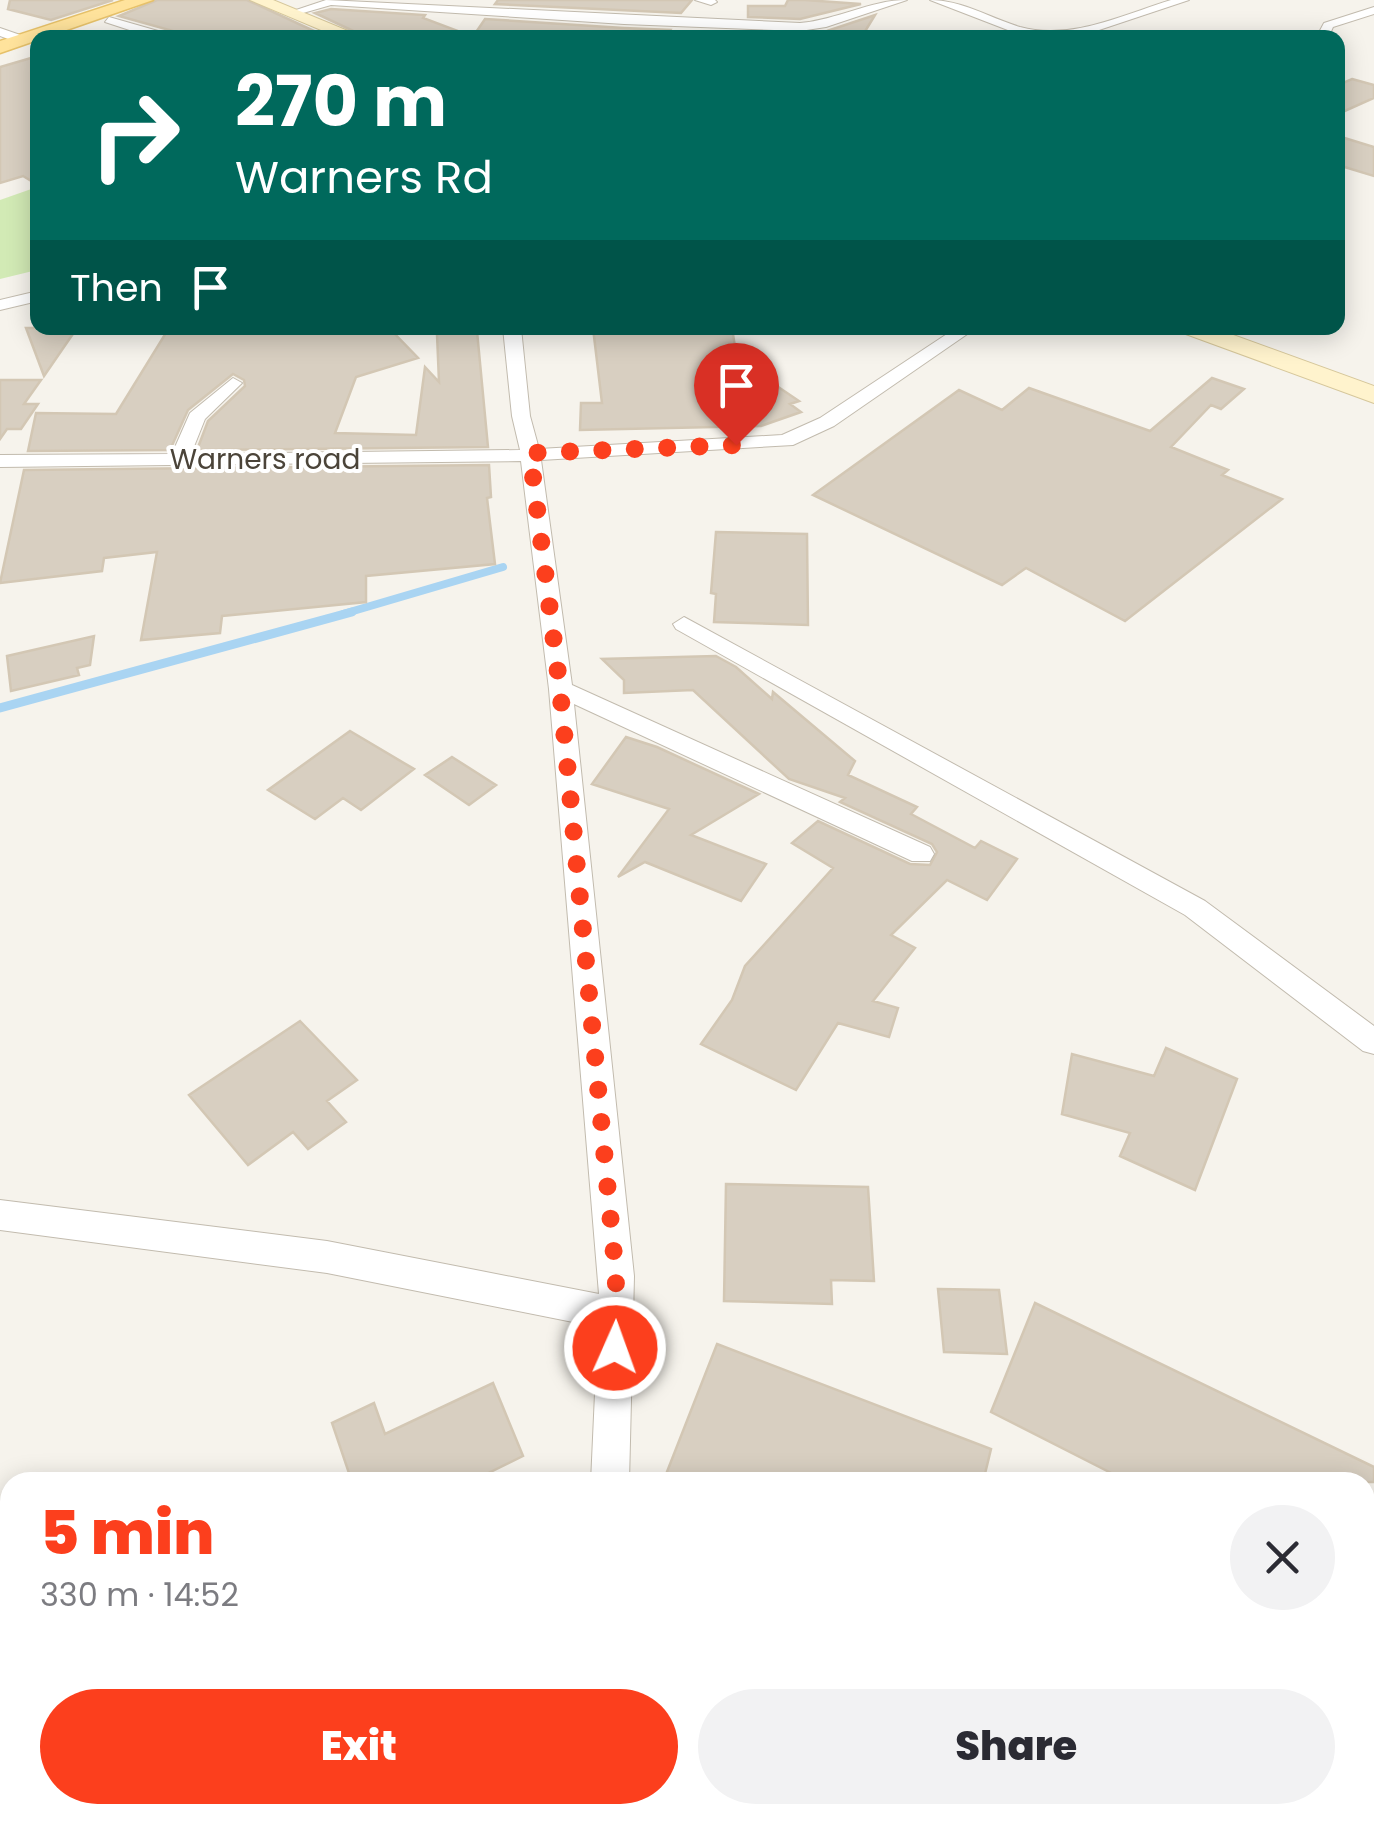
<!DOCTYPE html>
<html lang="en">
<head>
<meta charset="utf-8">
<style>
  :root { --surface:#fff; --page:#f2f2f3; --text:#2b2b33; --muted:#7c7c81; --accent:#fc3f1d }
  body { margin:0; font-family:Poppins,sans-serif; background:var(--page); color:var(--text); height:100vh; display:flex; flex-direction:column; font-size:38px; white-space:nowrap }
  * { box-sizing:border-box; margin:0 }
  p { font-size:32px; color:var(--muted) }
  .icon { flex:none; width:55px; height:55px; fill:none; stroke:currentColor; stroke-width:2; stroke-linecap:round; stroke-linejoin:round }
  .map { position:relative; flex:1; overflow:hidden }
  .side { position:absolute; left:0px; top:1472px; width:1375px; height:352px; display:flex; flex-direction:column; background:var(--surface); border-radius:30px 30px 0 0; box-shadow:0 5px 25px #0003 }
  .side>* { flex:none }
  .top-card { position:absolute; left:30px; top:30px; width:1315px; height:305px; border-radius:20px; box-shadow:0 5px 25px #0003; background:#00695c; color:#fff; overflow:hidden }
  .pin { position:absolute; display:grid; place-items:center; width:85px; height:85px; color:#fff; margin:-102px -42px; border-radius:50% 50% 50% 0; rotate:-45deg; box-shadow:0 0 10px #0007 }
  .pin .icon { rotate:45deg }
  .me { position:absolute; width:110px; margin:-55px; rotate:2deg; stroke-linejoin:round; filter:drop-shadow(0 0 8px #0008) }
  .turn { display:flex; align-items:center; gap:35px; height:210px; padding:0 40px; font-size:45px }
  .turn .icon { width:130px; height:130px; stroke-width:2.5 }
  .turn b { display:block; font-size:70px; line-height:85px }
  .then { display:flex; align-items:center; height:95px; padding:0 40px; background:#0003; gap:20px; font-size:38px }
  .round { display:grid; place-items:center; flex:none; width:105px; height:105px; border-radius:52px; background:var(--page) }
  .summary { display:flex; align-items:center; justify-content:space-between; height:170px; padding:0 40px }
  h1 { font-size:60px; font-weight:800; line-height:75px; color:var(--accent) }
  .primary-button { display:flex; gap:20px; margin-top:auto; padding:20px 40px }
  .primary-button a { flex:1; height:115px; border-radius:60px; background:var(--accent); color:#fff; font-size:40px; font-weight:800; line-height:115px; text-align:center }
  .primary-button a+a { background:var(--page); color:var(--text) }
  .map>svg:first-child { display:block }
  .green { fill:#d2eab5 }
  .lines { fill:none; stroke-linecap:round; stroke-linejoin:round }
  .stream-far1 { stroke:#a9d4f2; stroke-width:8 }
  .stream { stroke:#a9d4f2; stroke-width:9 }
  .building { fill:#d8cfc1; stroke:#d3c7b4; stroke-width:2.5 }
  .street-casing { stroke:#c2bbae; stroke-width:2 }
  .secondary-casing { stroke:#d6c79b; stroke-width:2 }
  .primary-casing { stroke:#e6c16a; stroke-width:3 }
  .street { fill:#fff; fill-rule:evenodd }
  .secondary { fill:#fff3cd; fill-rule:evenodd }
  .primary { fill:#ffe39c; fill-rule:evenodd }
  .route { stroke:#fc3f1d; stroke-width:18; stroke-dasharray:0 32.4 }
  .labels { text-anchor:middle; stroke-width:8; stroke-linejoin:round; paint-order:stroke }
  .far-street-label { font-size:28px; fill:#4b4439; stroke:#fff }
</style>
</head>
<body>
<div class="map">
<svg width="1374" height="1823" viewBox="0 0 1374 1823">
  <rect width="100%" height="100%" fill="#f6f3ec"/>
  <path class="green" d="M37,187V270L0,279V200Z"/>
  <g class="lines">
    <path class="stream-far1" d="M343,614L503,567"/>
    <path class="stream" d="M0,708L352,612"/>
  </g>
  <path class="building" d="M10,0H113L51,20L8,9Z
    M157,0H247L329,38H177L173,31L119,16Z
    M498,0H692L681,13L495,4Z
    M788,0H805L861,4L800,19L748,17V6H785Z
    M331,9L425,15L423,18L466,34V38H368L315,13Z
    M875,15L861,38H747V33L800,35L827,31Z
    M485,19L624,28L670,30L663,38L579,33L578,38H472Z
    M38,56V185L23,176L0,183V67Z
    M1352,79L1374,85V98L1338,114V85Z
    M1338,136L1374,147V176L1338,165Z
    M26,328H77L44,376Z
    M169,328H389L418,358L356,377L335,433L416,435L425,367L439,382L437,334L477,331L488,447L197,450L208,421L245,386L244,380L233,374L188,410L170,450L28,451L36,413L116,414Z
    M593,328H732L737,359L799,401L790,404L801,412L761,426L580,430L581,403H602Z
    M1212,378L1244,389L1221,409L1211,405L1171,447L1228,470L1222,475L1282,499L1125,621L1026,568L1002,585L813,495L959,390L1002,410L1029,388L1150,431Z
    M0,380H41L24,404H38L21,429H7L0,439Z
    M489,465L491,497L487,498L495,564L366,576V602L222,616L220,633L141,640L157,552L104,558L102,571L0,583L24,470Z
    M716,532L807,534L808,625L714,622L716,594L711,593Z
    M94,636L90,665L77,668L79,675L11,691L7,656Z
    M716,656L736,667L772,699L773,692L855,761L848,775L917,807L911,814L975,848L981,841L1017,859L987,900L947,880L891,935L915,948L873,1001L898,1008L889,1037L838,1023L796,1090L701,1044L732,1000L745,966L833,868L792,843L818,821L910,864L930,865L937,852L932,844L840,802L845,798L789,779L693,690L624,693V680L602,659Z
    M350,731L414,769L361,810L343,798L315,819L268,790Z
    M626,737L657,747L759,794L691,835L766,864L741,901L645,862L618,877L669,809L592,784Z
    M452,757L496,785L469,805L425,775Z
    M300,1021L357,1080L327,1101L346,1122L308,1149L293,1132L248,1165L189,1095Z
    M1166,1048L1237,1079L1195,1190L1120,1156L1130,1133L1062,1114L1072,1054L1154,1076Z
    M726,1184L868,1187L874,1281L831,1280L832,1304L724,1301Z
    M938,1289L999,1290L1007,1354L944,1352Z
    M1035,1303L1374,1467V1482H1129L991,1412Z
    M717,1344L991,1449L983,1482H663Z
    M493,1383L523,1456L470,1482H352L332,1423L374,1403L385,1434Z"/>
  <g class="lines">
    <defs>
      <path id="street" d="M326,0L800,23C837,20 870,0 907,0L826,27L800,31L624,24L331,5L296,15L290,12Z
        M695,0H715L717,2L711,5Z
        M930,0C962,0 990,18 1020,27C1071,41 1122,15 1171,0H1189L1075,38H1037L1013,32Z
        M1374,7V14L1333,27L1328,38H1316L1324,23Z
        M109,17L172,35L174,38H154L105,22Z
        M0,28L26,37L28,40L22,44L0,36Z
        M38,291V301L0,310V300Z
        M503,328H521L530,416L539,449L782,435L820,418L956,328H976L834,426L793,445L541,460L572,685L930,847L934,854L930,861H912L574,704L634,1276L629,1482H591L598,1327L327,1273L0,1230V1200L327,1241L599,1294L549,689L521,461L0,467V455L172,454L190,413L233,378L242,383L205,419L191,454L520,450L512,416Z
        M684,617L1205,901L1374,1026V1054L1363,1051L1185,915L676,629L673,624Z
        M289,1815H345L342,1823H286Z
        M566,1815H610L609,1823H565Z"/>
      <path id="secondary" d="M250,0H273L365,38H340Z
        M1180,328H1214L1374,386V403L1183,333Z"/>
      <path id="primary" d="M125,0H153L0,53V41Z"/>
    </defs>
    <use href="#street" class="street-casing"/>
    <use href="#secondary" class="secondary-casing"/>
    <use href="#primary" class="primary-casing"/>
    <use href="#street" class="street"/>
    <use href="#secondary" class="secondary"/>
    <use href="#primary" class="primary"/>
  </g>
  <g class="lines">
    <path class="route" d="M615,1348L616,1276L560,689L530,453L736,445"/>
  </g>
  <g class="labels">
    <g class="far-street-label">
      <text x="265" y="469">Warners road</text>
    </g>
  </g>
</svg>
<div class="pin" style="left:736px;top:445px;background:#d93025"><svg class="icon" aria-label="arrive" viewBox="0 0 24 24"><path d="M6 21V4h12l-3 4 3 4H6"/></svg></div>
<svg class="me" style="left:615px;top:1348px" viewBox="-20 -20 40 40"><circle r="17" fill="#fc3f1d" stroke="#fff" stroke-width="3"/><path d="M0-11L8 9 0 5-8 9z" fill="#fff"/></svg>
<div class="top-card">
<div class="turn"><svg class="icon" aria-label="right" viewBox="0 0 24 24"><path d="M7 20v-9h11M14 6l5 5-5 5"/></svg><div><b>270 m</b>Warners Rd</div></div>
<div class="then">Then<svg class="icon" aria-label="arrive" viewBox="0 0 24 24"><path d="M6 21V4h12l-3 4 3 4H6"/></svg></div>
</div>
<section class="side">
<div class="summary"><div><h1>5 min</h1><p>330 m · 14:52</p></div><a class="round"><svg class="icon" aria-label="close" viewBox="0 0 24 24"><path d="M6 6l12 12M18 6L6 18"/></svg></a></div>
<div class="primary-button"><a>Exit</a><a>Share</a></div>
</section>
</div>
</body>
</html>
